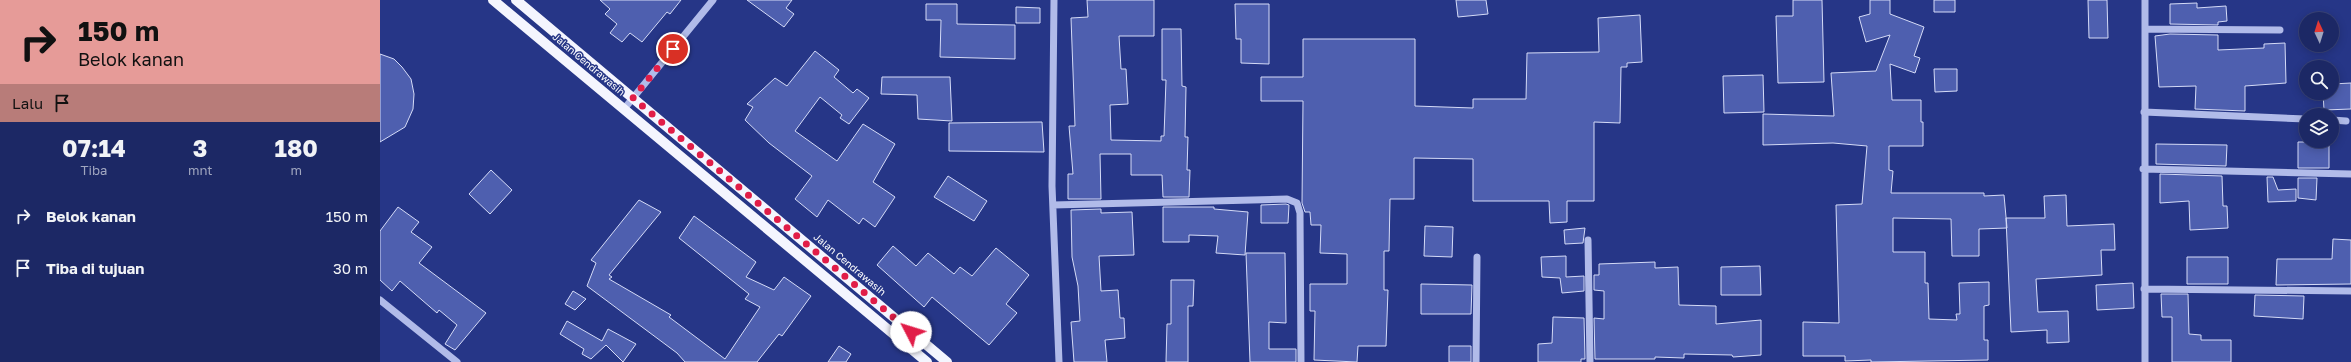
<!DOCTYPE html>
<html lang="id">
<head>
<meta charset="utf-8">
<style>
  :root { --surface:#1c2865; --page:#29346e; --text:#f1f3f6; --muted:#a0a6bf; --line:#3a4479 }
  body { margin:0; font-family:"Golos Text",sans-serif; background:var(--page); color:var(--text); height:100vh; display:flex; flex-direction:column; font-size:15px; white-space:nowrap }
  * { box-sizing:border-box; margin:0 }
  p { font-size:13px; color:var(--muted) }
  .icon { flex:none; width:22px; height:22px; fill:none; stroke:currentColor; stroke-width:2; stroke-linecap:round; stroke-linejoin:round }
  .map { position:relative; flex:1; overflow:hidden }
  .details { display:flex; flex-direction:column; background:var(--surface); width:380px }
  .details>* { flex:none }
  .banner { background:#e69b98; color:#111; overflow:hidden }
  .needle { width:26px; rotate:356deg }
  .fabs { position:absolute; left:1919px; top:12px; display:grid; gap:8px }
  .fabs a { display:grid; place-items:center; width:40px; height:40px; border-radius:50%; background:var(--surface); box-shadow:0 2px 10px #0003,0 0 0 1px var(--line); font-size:20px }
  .pin { position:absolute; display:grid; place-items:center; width:34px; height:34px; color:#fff; margin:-17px; border:2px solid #fff; border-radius:50%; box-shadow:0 1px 4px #0007 }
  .me { position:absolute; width:44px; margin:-22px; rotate:310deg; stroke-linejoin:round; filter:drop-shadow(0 0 3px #0008) }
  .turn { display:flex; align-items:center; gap:14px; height:84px; padding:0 12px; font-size:18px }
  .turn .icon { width:52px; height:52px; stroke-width:2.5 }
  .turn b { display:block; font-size:28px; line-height:34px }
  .then { display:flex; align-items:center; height:38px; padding:0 12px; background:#0003; gap:8px; font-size:15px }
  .eta { display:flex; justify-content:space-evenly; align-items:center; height:68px; text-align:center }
  .eta b { font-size:24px; font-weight:700; line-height:28px }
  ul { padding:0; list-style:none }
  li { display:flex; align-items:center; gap:12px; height:52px; padding:0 12px }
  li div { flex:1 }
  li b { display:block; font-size:15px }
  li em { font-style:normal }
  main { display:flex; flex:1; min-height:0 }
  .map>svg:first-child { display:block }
  .building { fill:#4e5faf; stroke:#d5dbf7 }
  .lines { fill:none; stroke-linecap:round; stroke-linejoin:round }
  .minor { stroke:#b1bbe9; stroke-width:7 }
  .major { stroke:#f4f5fe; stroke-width:10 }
  .route { stroke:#e11d48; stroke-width:7; stroke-dasharray:0 12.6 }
  .labels { text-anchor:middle; stroke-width:3; stroke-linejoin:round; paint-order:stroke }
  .street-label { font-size:10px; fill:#fff; stroke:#263687 }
</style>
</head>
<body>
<main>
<section class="details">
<div class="banner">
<div class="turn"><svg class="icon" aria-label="right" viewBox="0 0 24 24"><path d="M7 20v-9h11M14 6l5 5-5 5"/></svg><div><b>150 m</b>Belok kanan</div></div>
<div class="then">Lalu<svg class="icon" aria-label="arrive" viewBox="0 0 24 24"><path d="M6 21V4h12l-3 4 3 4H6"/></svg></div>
</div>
<div class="eta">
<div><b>07:14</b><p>Tiba</p></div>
<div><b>3</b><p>mnt</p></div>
<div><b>180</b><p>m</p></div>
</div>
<ul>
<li><svg class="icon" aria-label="right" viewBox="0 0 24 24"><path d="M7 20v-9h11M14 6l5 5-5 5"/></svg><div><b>Belok kanan</b></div><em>150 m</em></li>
<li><svg class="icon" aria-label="arrive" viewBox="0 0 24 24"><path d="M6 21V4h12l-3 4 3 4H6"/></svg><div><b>Tiba di tujuan</b></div><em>30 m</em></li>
</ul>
</section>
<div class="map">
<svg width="1971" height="362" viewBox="0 0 1971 362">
  <rect width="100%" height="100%" fill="#263687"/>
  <path class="building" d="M220,0H301L290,14L287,12L262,42L250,33L242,42L230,33L237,24L225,14L230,9Z
    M367,0H412L406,8L414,14L404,27Z
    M707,0H774V36H739L741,69H746L748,104L730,105L731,140L781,141V136H784L786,80H782V29H801L802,86L806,87L805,137H808L807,170H810L809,197H783L782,175H751V154H720L721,199H688V174H693L689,126H695L691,18L708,17Z
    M1076,0H1106L1108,14L1078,17Z
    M1413,0H1442L1444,82L1398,83L1396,16H1413Z
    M1490,0H1510V14L1544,27L1534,56L1540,58L1535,73L1510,64L1512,100H1541V122H1543V146H1509V170L1513,171L1511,193H1604V196L1624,195L1627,228L1599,229V256H1572L1571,219L1513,218V252H1545V283H1548L1549,319L1577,320L1576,314H1580L1579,283L1609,282V305L1604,306V340H1608V360L1491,362V360L1465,361V356H1423V322L1459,323L1456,205L1482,204L1487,146L1453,143L1383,145V114L1454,116L1451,73L1496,71L1510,35L1486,42L1479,17L1490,14Z
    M1554,0H1575V12H1554Z
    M1708,0H1727L1728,38H1709Z
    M1817,3V8L1846,6L1847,21L1838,22V25L1790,24V4Z
    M546,4H577V24L635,25V59L560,57L561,20H546Z
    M855,4H889V64L861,63V39H856Z
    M636,7L660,8V23H636Z
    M1260,15L1262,62L1247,63V67H1241L1240,123L1214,122V201H1187V222L1170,223L1169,201H1093V159L1034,158V199H1010L1009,251H1004V290H1008L1006,346H978L977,362L934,360L935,311H930V284H967V254L940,253L941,225H931L930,212H925L922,203L923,101H881V77H923V39H1035V106L1093,108V99H1146L1147,53L1219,52L1218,18Z
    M1790,34L1838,35V50L1884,48V44L1905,43L1906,83L1865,86V111L1815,109L1816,86L1779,87L1775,36Z
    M435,51L459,70L454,77L473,93L477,89L489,98L469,124L460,118L462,115L440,97L415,131L457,161L483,124L515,144L493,182L515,197L495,227L483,218L479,224L448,200L437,217L415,199L432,176L389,143L365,120L373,107L367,104L395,78L407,86Z
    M0,54L14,59L22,67L31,79L34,94L33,109L25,127L0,142Z
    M1554,69H1577V91L1555,92Z
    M1383,75L1384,112L1344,113L1343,76Z
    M502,77H570L572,121L538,119L537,95L501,94Z
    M1971,83V109L1944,110L1943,93H1952V84Z
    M662,122L664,152L569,151V123Z
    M1918,142H1949V168H1918Z
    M1776,144L1847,145L1846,166L1776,164Z
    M111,170L132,190L110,214L89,194Z
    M1780,174L1842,176L1843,206H1847L1848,228L1810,230L1809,201L1780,203Z
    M568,176L607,201L594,221L554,197Z
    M1887,177H1893L1898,190L1916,189V201L1888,202Z
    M1918,178H1937L1936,200L1918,198Z
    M1686,195L1687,226L1734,224L1735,250H1721L1722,275L1656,279L1658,312L1688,311L1689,342L1667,343V330L1631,332L1626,218H1665L1664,196Z
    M259,200L281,212L229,275L232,277L229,279L291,315L289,317L345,359L380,307L365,299L369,294L299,238L314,216L376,262L366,277L394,290L404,277L431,296L402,336L399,334L377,362H305L297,353L207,286L216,263L211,260Z
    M906,204L909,205L908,223H881V205Z
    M18,207L39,222L31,232L52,247L39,263L106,313L75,350L65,344L77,325L59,310L57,313L20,281L12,291L0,280V231Z
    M783,207H834V209L868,212L865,255L836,253L838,236L809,235V242H783Z
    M721,209V213L752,212L754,255L719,256L721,291L738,290L740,318H744L745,338L725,340L727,362H694L691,322L700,321L698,286L692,257L691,210Z
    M1045,226L1073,227L1072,257L1044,256Z
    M1205,228L1203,243L1185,244L1184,230Z
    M1953,239L1971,240V284L1896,285L1897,259H1952Z
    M513,246L536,266L548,253L574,274L580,267L592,276L616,248L649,275L626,304L637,313L609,345L552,297L544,307L497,265Z
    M866,253H905L906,323L889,322V349H916V362H870Z
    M1186,256V277L1204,276V291L1182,293L1180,278L1162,277L1161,257Z
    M1807,257H1848V284H1807Z
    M1275,262V268L1298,267L1299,305L1336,306V324L1381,320V355L1353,357L1352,355L1304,354V358L1275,357V359H1215L1214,318L1224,319V291L1214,290V275H1219V264Z
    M1380,266L1381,295H1341V267Z
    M791,280H814L813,306H808V362H786L787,324H791Z
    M1753,283L1754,308L1717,310L1716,285Z
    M1041,284L1092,285L1091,314H1041Z
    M193,291L206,299L195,310L185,304Z
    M1781,294H1808L1809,334L1821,335V340H1851V362H1792V317H1782Z
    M1875,295L1924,296L1923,319L1874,316Z
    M1173,317L1204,318L1205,359H1201V362H1158V344L1172,343Z
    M187,321L222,341L228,329L256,344L243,362L226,345L211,359L202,354L204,349L180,334Z
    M459,346L471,354L466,362H448Z
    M1069,346H1091V362H1069Z"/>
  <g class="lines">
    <path class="minor" d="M674,0L672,186L679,362
      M1765,0V362
      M1765,29L1900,30
      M244,109L333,0
      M1764,112L1926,119
      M1952,120L1966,121
      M1763,169L1971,174
      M673,205L907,199L917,203L920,213L921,362
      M1208,240L1210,362
      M1764,289L1971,291
      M0,300L77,362
      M1096,362L1097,257"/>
    <path class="major" d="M113,0L547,362
      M136,0L567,362"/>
  </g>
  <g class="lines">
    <path class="route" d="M293,49L253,98L531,332"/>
  </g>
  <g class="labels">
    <g class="street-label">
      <text transform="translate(209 64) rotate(40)" y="4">Jalan Cendrawasih</text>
      <text transform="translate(470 264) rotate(40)" y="4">Jalan Cendrawasih</text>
    </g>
  </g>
</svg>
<div class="fabs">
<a><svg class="needle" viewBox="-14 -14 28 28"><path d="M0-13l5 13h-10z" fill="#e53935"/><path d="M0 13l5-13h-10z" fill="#a0a6bf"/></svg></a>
<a><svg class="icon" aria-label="search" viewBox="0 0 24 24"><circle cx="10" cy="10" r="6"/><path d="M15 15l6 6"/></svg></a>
<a><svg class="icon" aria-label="layers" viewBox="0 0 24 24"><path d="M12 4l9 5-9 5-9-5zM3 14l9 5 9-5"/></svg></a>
</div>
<div class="pin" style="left:293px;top:49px;background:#d93025"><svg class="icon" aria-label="arrive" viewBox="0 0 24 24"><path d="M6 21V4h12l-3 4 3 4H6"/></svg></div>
<svg class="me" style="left:531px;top:332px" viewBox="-20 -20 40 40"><circle r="19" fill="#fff"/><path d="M0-13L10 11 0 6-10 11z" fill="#e11d48"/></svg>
</div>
</main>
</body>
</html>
